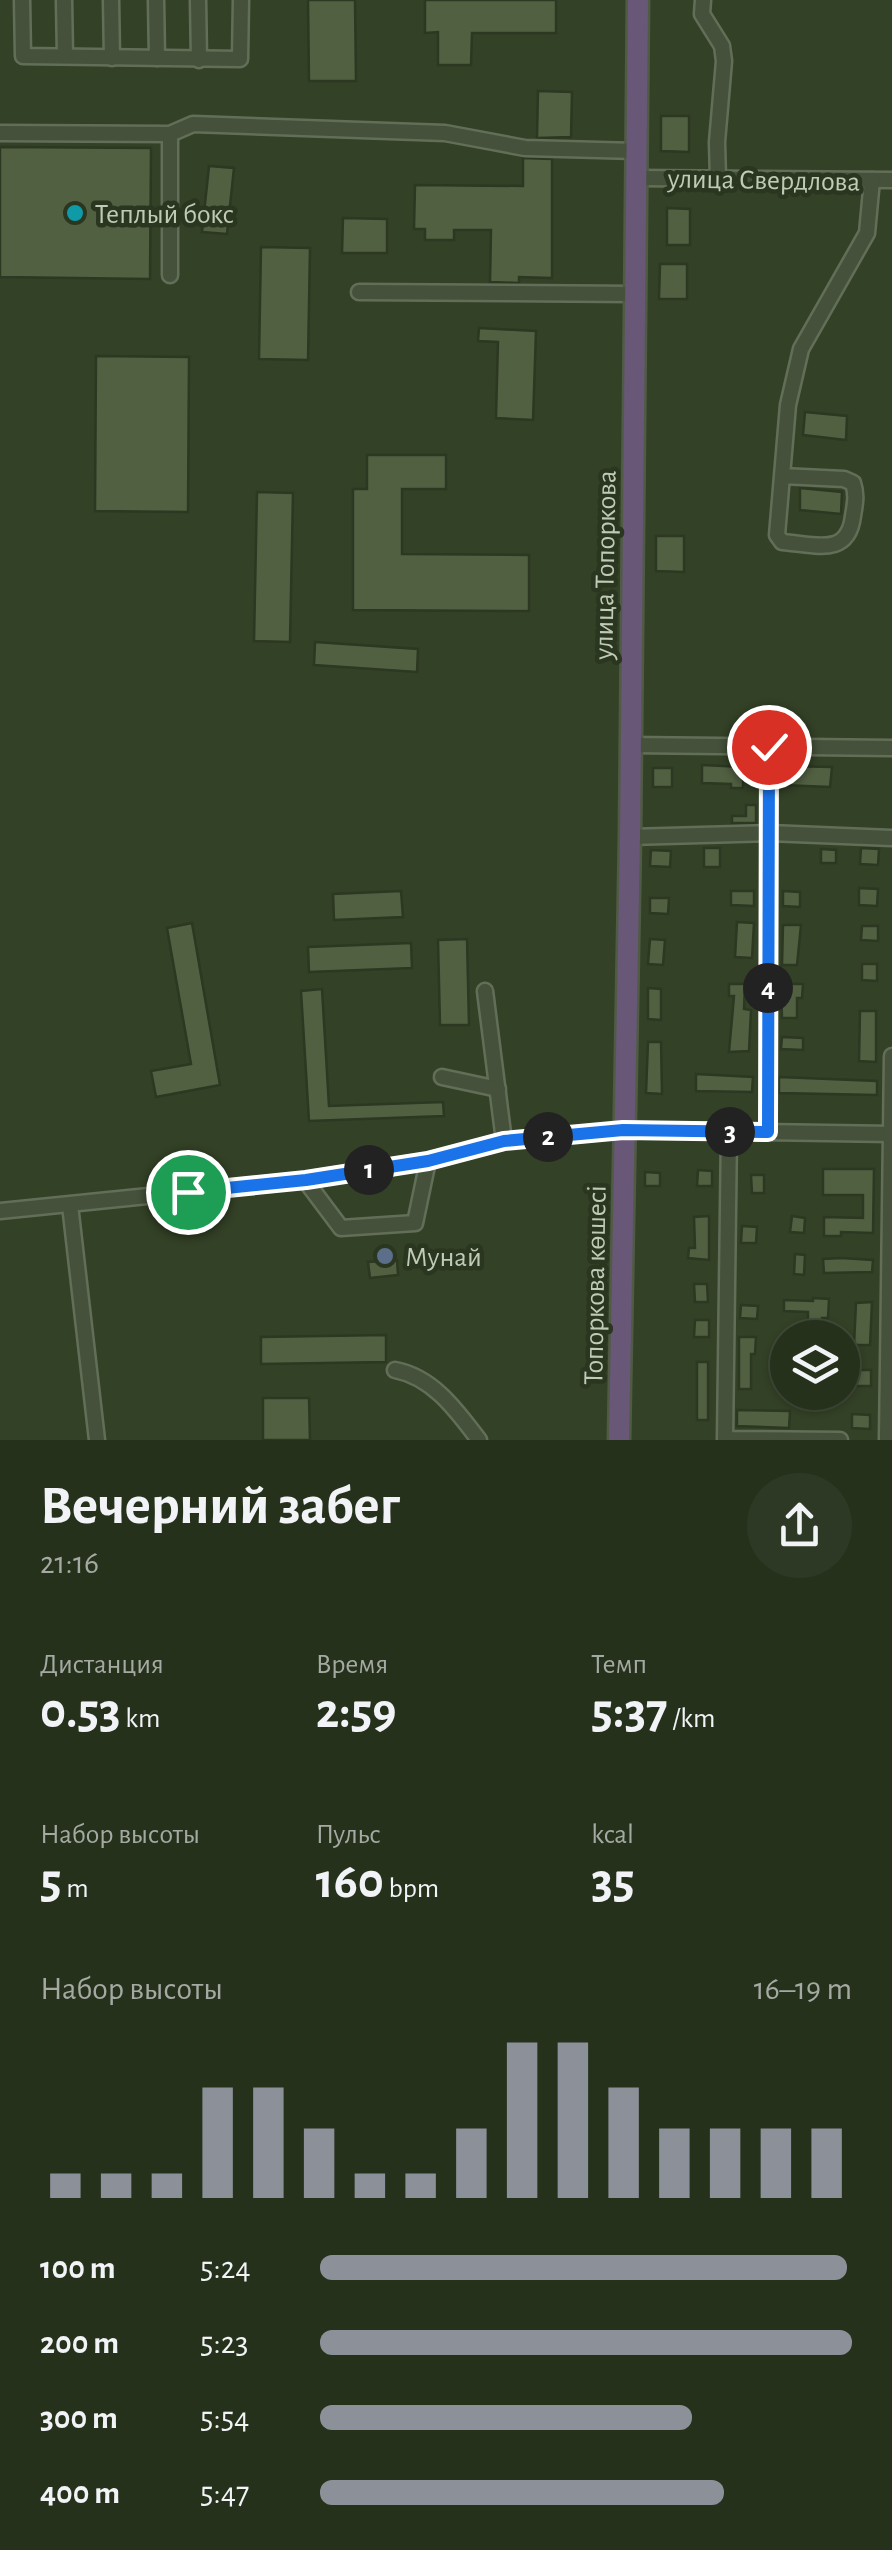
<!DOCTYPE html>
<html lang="ru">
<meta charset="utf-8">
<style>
:root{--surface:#26311c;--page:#2e3925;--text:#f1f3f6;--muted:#a4a9a3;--line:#424c3b;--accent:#8c9099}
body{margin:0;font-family:"Alegreya Sans",sans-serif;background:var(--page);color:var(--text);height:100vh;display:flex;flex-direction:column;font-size:38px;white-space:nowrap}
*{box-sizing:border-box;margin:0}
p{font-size:32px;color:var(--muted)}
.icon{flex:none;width:55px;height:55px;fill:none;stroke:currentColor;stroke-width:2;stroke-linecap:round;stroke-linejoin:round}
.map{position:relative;height:1440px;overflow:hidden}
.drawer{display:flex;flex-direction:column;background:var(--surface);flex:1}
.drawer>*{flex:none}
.fabs{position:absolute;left:770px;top:1320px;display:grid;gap:20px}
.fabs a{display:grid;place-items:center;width:90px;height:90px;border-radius:50%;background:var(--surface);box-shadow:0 2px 8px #0004,0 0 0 2px var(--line);font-size:50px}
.pin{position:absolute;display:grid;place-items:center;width:85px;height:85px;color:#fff;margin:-42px;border:5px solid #fff;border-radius:50%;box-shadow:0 2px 10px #0007}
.km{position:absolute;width:50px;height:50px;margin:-25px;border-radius:50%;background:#222;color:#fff;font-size:28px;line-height:50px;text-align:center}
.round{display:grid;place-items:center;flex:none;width:105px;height:105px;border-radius:52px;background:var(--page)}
.head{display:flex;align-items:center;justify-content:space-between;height:170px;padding:0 40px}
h1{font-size:55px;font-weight:600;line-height:75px}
.figures{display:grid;grid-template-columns:repeat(3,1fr);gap:15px;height:170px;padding:10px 40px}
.figures div{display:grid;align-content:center}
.figures b{font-size:50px;font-weight:600}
.figures small{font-size:28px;font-weight:400}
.figures p{font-size:28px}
.chart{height:280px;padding:20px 40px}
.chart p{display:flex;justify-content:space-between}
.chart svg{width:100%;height:180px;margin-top:10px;stroke:var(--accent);stroke-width:6}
ul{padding:0 40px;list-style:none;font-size:32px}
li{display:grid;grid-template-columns:160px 120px 1fr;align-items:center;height:75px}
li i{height:25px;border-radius:12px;background:var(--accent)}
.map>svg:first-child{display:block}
.building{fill:#526042;stroke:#2c3821;stroke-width:2.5}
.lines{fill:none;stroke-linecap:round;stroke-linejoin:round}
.minor-casing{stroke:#636e58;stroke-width:19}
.highway-casing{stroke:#505b45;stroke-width:25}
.minor{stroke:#45513a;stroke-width:14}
.highway{stroke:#685777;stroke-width:20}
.route-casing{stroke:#fff;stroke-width:20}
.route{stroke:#1a73e8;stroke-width:12}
.culture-dot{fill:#0f9aa8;stroke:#2a361f;stroke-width:4}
.service-dot{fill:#5c6f8a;stroke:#2a361f;stroke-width:4}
.labels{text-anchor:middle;stroke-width:9;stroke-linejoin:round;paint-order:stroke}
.street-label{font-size:28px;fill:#c0cbb7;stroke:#2a361f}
.poi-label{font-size:28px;fill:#c0cbb7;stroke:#2a361f;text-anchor:start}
</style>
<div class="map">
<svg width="892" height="1440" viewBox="0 0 892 1440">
<rect width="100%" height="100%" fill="#334126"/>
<!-- building -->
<g class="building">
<path d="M 308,0 L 355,0 L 356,81 L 309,81 Z"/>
<path d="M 425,0 L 556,0 L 556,33 L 472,33 L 471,65 L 438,65 L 438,32 L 425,33 Z"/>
<path d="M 538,91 L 572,92 L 571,137 L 537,138 Z"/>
<path d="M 661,116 L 689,116 L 689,152 L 661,151 Z"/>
<path d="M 0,147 L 151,148 L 150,279 L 0,277 Z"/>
<path d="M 523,158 L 552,159 L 552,278 L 519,277 L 519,283 L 490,282 L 491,230 L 454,230 L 454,240 L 425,240 L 425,229 L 414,229 L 415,185 L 523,186 Z"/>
<path d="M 209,166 L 234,168 L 227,234 L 202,232 Z"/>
<path d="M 667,208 L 690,209 L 690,245 L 667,245 Z"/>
<path d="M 343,218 L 387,219 L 387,253 L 342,253 Z"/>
<path d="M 261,247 L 310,248 L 308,360 L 259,359 Z"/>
<path d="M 660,264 L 687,264 L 687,299 L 659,299 Z"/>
<path d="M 479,328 L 536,331 L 533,420 L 496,418 L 498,342 L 478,341 Z"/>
<path d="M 96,356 L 189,357 L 188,512 L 95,511 Z"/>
<path d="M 805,412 L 847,416 L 846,440 L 803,435 Z"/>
<path d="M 367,455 L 446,455 L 446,489 L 402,489 L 402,554 L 529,555 L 529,611 L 353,610 L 353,489 L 367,489 Z"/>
<path d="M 800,488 L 842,492 L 841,514 L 800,510 Z"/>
<path d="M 257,492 L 293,493 L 290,642 L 254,641 Z"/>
<path d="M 656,536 L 684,536 L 684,572 L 656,571 Z"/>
<path d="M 315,642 L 418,649 L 417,672 L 314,665 Z"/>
<path d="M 702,765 L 743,767 L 743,788 L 731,788 L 731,784 L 702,783 Z"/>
<path d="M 783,766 L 832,767 L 830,787 L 782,785 Z"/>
<rect x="653" y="768" width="19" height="19"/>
<path d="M 746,805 L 756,805 L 756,823 L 732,823 L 732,816 L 746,816 Z"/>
<rect x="704" y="848" width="16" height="19"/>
<path d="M 861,848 L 879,849 L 878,865 L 860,864 Z"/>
<path d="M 821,849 L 836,850 L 836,863 L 821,863 Z"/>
<path d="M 651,850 L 671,851 L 670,867 L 650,866 Z"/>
<path d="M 859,888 L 878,889 L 877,906 L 859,905 Z"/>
<path d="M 401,891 L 403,917 L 334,920 L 333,894 Z"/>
<path d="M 731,891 L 754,891 L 754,906 L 731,905 Z"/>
<path d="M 783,891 L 800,892 L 800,907 L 783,906 Z"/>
<path d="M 650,898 L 669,898 L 668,914 L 650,913 Z"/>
<path d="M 737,922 L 754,923 L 752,958 L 735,957 Z"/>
<path d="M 192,923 L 220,1085 L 156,1097 L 151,1071 L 191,1064 L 167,928 Z"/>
<path d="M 783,925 L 801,925 L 797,965 L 782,965 Z"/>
<path d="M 862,926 L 878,926 L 878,941 L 861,940 Z"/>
<path d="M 467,939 L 469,1025 L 440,1025 L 438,940 Z"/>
<path d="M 650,939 L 665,940 L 663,965 L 648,964 Z"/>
<path d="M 411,943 L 412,968 L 309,972 L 308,947 Z"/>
<path d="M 862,964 L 877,964 L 877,981 L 862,980 Z"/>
<path d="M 729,984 L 745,984 L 744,1009 L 751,1010 L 749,1051 L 729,1052 L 734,996 L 729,996 Z"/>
<path d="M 781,984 L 803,984 L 802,998 L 797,998 L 797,1018 L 782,1018 Z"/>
<path d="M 648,988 L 661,989 L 661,1020 L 648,1019 Z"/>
<path d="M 322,989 L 329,1106 L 443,1102 L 444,1116 L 309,1121 L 301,991 Z"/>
<path d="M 860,1011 L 876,1011 L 876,1062 L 859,1061 Z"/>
<path d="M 782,1037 L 803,1038 L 803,1050 L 781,1049 Z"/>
<path d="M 648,1042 L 661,1042 L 662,1094 L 646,1093 Z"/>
<path d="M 696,1074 L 753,1077 L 752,1092 L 696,1091 Z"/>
<path d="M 779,1077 L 877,1081 L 877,1095 L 779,1093 Z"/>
<path d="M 823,1169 L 874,1169 L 873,1233 L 841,1232 L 841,1236 L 824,1236 L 824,1217 L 863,1218 L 863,1195 L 823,1195 Z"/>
<path d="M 698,1170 L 712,1171 L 712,1186 L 697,1186 Z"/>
<path d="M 645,1172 L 660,1173 L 660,1186 L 645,1186 Z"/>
<path d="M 751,1175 L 764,1175 L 764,1193 L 752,1193 Z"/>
<path d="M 709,1216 L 709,1260 L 688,1258 L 689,1248 L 695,1248 L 694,1217 Z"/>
<path d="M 792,1216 L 805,1218 L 804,1233 L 790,1232 Z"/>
<path d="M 742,1226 L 757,1227 L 756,1243 L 741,1243 Z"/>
<path d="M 795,1254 L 805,1255 L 804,1275 L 794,1274 Z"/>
<path d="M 841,1258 L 873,1260 L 872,1272 L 824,1273 L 823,1259 Z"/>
<path d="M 397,1260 L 398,1275 L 370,1278 L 368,1262 Z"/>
<path d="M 694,1284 L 707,1284 L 708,1302 L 695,1302 Z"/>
<path d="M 813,1298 L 829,1299 L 828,1318 L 822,1318 L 822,1323 L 808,1322 L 808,1312 L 784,1311 L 784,1300 L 813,1301 Z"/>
<path d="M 872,1302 L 870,1345 L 854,1345 L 856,1303 Z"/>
<path d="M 741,1305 L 758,1306 L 757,1319 L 740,1318 Z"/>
<path d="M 695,1320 L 709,1320 L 709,1337 L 694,1337 Z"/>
<path d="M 386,1335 L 386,1362 L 261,1364 L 261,1337 Z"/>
<path d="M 739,1337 L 756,1337 L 755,1354 L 751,1354 L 751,1389 L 739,1389 Z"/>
<rect x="697" y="1362" width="11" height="58"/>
<rect x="853" y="1370" width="18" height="16"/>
<path d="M 263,1398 L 309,1398 L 310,1440 L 263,1440 Z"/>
<path d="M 737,1410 L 790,1411 L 789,1428 L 737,1426 Z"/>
<path d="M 852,1414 L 870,1415 L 870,1429 L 852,1428 Z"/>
</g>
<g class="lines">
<!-- minor casing -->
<g class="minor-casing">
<g id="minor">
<path d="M 22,0 L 23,56 L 240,59 L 241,0"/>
<path d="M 64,0 L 65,56"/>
<path d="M 111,0 L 112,58"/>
<path d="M 156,0 L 157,58"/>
<path d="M 198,0 L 199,60"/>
<path d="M 703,0 L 702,14 L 722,46 L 724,61 L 717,142 L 718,179"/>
<path d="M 0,133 L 170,134 L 193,124 L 445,133 L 525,148 L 636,151"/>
<path d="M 170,134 L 170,275"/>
<path d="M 636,178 L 892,180"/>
<path d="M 359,292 L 634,294"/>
<path d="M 782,476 L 844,479 L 853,483 C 857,495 855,504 853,516 C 848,558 814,544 782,542 L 777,535 L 788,405 L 801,349 L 867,233 L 872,180"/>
<path d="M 630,745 L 892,748"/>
<path d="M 630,837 L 769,833 L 892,838"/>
<path d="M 485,991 L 504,1141"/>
<path d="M 442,1077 L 498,1089"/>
<path d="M 729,1132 L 725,1439 L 840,1440"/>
<path d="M 768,1132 L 769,747"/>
<path d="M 305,1180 L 341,1228 L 415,1223 L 428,1161"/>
<path d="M 70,1205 L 97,1440"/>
<path d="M 0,1211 L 305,1180 L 428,1161 L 504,1141 L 623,1130 L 892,1134"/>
<path d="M 395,1370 C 433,1377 457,1411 479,1440"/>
<path d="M 887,1440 L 892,1056"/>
</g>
</g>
<!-- highway casing -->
<g class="highway-casing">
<path id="highway" d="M 619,1440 L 630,837 L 638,0"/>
</g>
<!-- minor -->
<use href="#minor" class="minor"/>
<!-- highway -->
<use href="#highway" class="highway"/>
</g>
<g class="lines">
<!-- route casing -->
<g class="route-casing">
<path id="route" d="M 188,1192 L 306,1180 L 428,1161 L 504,1141 L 623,1130 L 768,1132 L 769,747"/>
</g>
<!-- route -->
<use href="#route" class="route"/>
</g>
<!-- markers -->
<circle class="culture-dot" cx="75" cy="213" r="10"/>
<circle class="service-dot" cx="385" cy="1256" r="10"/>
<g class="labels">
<!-- street labels -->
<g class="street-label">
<text transform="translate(764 179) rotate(1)" y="10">улица Свердлова</text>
<text transform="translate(604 565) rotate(-89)" y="10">улица Топоркова</text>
<text transform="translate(594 1285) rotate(-89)" y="10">Топоркова көшесі</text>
</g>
<!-- poi labels -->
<g class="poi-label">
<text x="95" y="223">Теплый бокс</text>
<text x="405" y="1266">Мунай</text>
</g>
</g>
</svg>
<div class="fabs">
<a><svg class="icon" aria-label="layers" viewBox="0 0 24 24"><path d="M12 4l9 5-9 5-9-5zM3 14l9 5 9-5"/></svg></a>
</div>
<div class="pin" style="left:188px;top:1192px;background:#1e9e55"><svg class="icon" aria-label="arrive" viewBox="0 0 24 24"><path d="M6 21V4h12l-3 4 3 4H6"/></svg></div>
<div class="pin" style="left:769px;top:747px;background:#d93025"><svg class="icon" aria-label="check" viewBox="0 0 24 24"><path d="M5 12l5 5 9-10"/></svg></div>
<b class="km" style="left:369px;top:1170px">1</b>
<b class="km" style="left:548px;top:1137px">2</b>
<b class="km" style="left:730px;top:1132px">3</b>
<b class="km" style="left:768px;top:988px">4</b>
</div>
<section class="drawer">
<div class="head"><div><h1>Вечерний забег</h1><p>21:16</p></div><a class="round"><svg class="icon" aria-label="share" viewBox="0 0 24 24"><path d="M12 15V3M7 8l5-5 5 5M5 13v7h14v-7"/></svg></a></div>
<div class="figures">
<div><p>Дистанция</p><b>0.53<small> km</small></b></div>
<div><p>Время</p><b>2:59</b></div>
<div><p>Темп</p><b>5:37<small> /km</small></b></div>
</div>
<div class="figures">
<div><p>Набор высоты</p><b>5<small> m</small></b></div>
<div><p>Пульс</p><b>160<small> bpm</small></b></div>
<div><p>kcal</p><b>35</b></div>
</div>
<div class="chart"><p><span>Набор высоты</span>16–19 m</p>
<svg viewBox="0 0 160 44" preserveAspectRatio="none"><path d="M5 44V38M15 44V38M25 44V38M35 44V17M45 44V17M55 44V27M65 44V38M75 44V38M85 44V27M95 44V6M105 44V6M115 44V17M125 44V27M135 44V27M145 44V27M155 44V27"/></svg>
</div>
<ul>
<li><b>100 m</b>5:24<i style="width:99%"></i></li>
<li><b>200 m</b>5:23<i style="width:100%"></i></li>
<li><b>300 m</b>5:54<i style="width:70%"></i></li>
<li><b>400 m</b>5:47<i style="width:76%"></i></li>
</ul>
</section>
